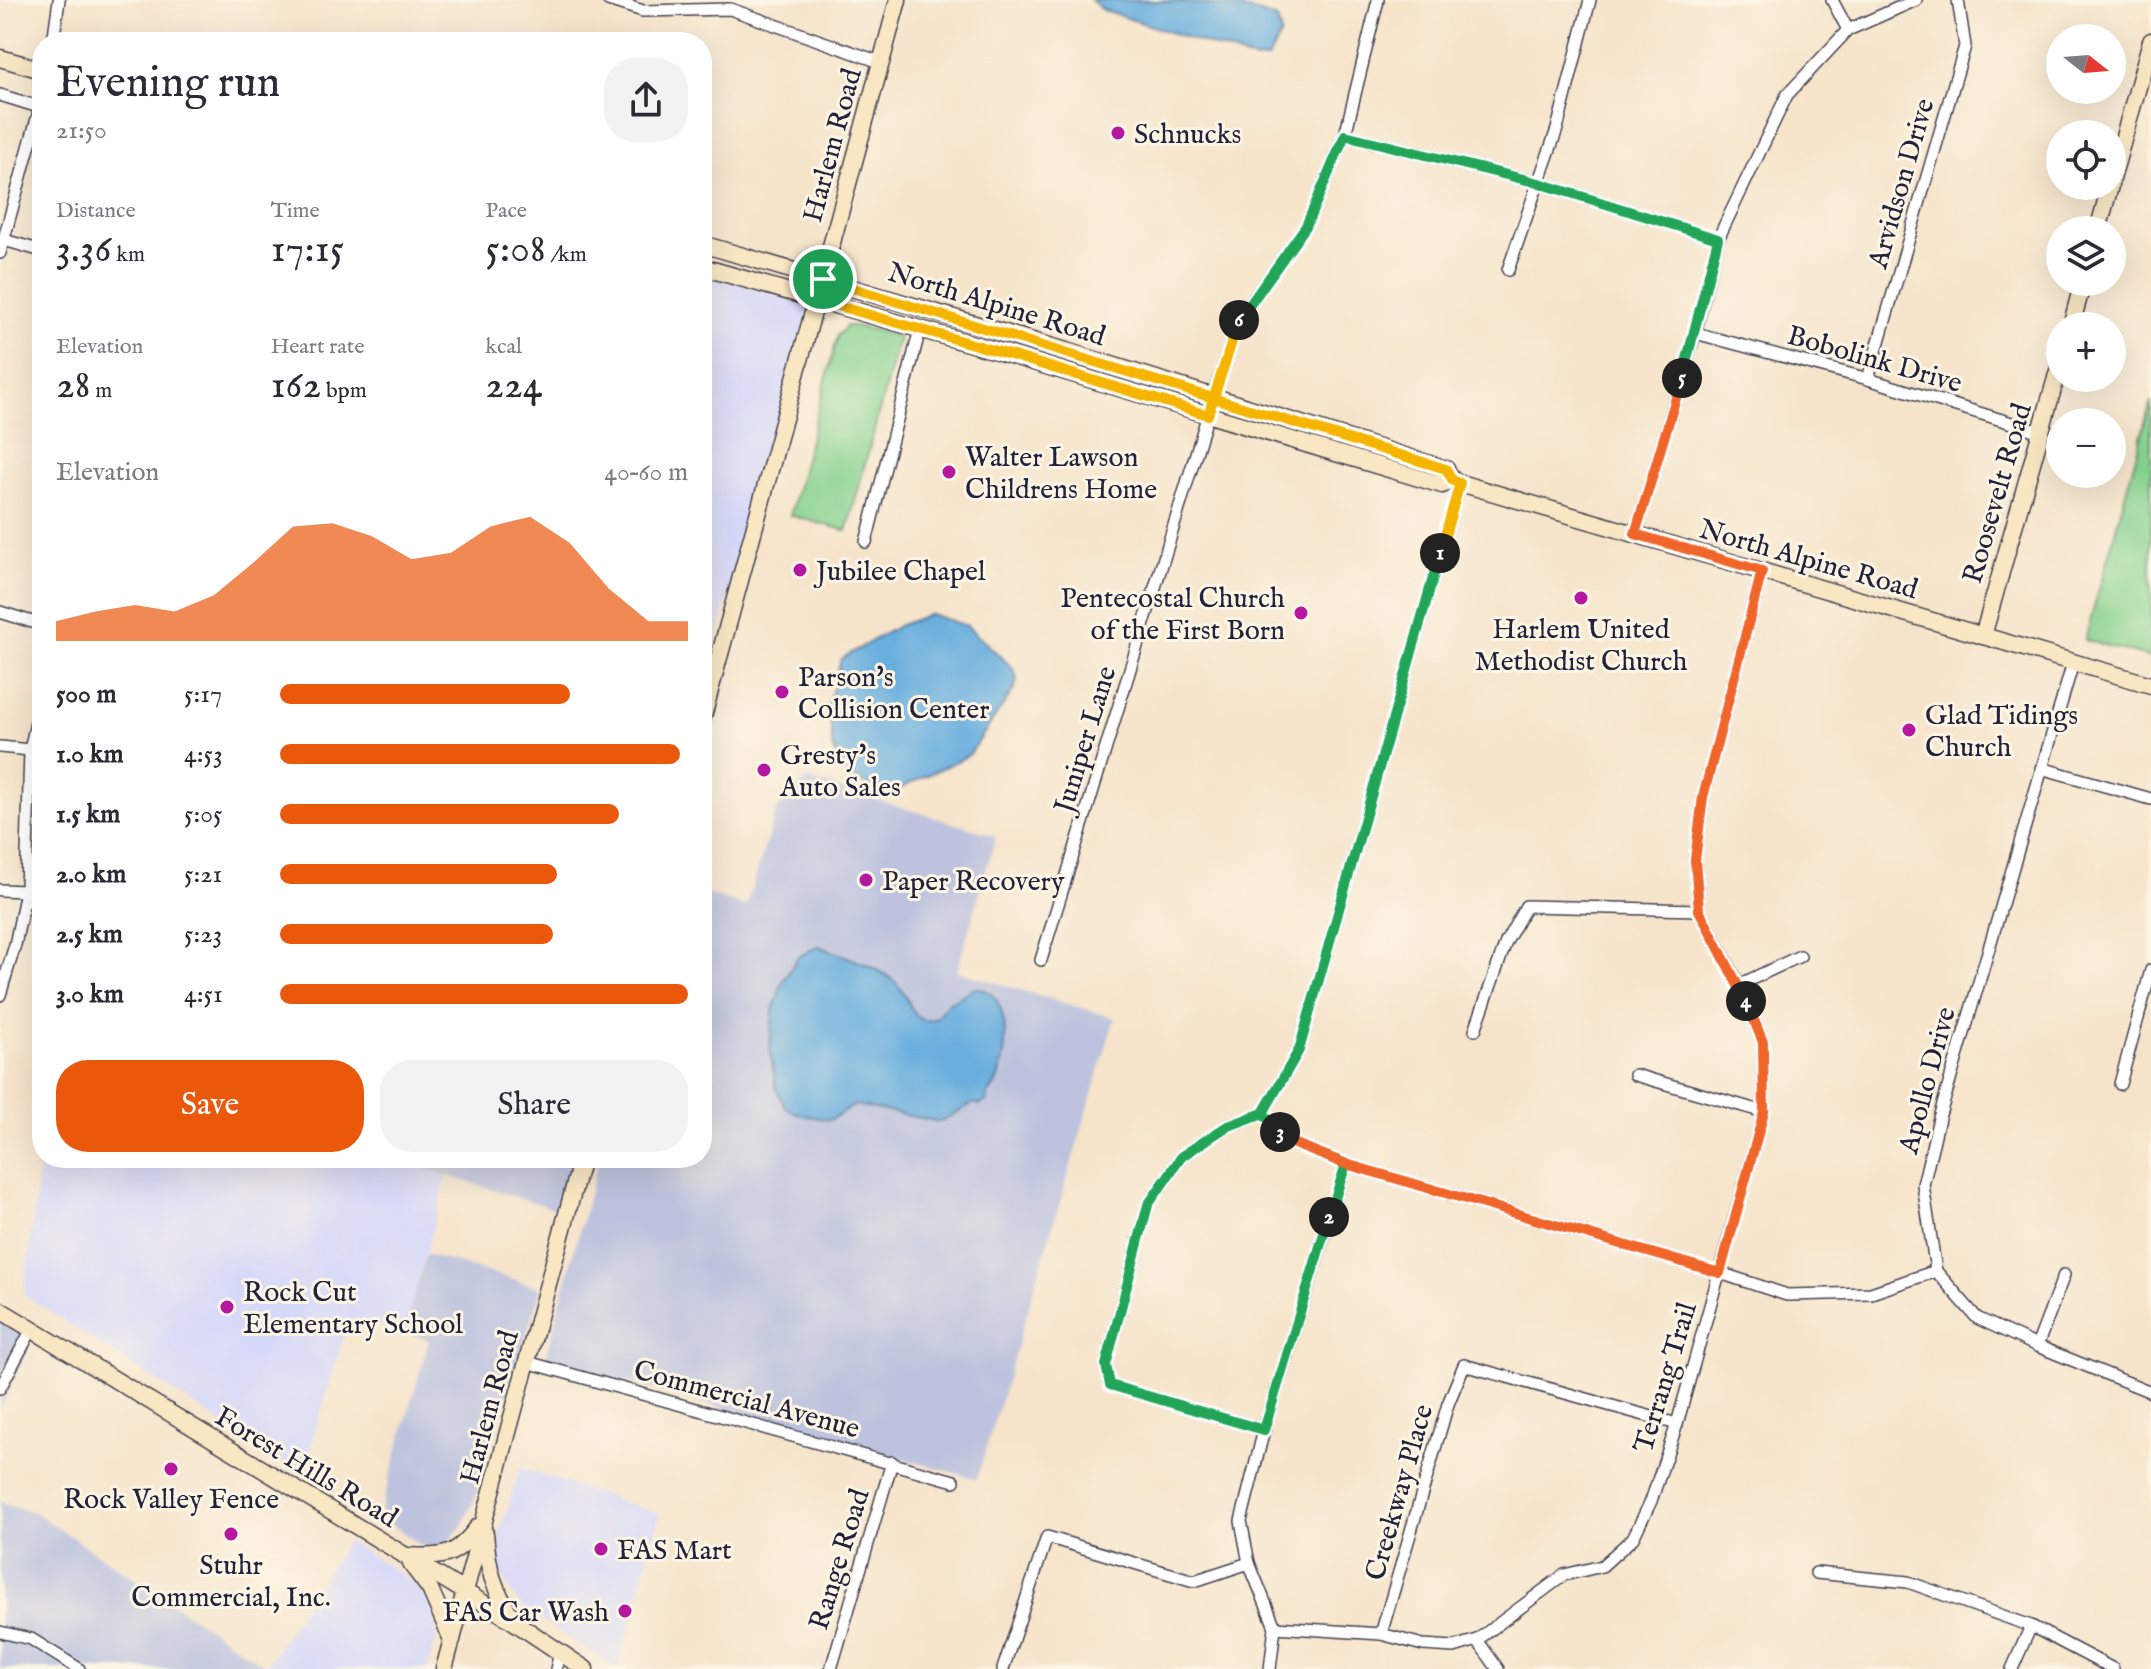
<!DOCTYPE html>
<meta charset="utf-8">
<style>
:root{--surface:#fff;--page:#f2f2f3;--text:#2b2b33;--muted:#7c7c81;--accent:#ea580c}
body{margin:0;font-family:"IM FELL English",serif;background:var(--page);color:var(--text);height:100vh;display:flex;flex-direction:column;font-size:30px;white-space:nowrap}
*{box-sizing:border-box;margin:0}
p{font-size:26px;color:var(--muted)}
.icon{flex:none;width:44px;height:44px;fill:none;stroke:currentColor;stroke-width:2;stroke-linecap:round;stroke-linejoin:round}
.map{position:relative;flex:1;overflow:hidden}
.drawer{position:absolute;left:32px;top:32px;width:680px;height:1136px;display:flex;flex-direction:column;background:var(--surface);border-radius:32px;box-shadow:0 8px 32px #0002}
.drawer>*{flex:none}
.needle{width:52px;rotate:107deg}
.tools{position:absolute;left:2046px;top:24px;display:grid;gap:16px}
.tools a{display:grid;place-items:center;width:80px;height:80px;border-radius:50%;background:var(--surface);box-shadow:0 8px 32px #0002;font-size:40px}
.pin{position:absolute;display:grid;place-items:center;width:68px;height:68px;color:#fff;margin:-34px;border:4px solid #fff;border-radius:50%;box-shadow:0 2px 8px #0007}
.km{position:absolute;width:40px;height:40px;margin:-20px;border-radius:50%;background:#222;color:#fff;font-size:22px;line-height:40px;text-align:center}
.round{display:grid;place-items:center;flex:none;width:84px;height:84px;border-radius:32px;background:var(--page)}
.headline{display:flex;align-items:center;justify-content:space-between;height:136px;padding:0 24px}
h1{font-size:44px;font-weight:600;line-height:60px}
.stats{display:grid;grid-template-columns:repeat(3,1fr);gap:12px;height:136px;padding:8px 24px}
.stats div{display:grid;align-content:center}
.stats b{font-size:40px;font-weight:600}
.stats small{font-size:22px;font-weight:400}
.stats p{font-size:22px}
.chart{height:224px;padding:16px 24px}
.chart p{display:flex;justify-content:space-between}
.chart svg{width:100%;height:144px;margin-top:8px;fill:var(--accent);opacity:.7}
.primary-button{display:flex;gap:16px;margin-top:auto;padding:16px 24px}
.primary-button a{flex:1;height:92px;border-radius:32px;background:var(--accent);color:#fff;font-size:32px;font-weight:600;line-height:92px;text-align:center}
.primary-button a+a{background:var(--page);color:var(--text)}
ul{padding:0 24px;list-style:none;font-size:26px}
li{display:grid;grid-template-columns:128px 96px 1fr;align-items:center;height:60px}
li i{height:20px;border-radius:10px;background:var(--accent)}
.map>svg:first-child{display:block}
.built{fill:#d5d8f9}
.industrial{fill:#bdc3de}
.green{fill:#86d28f;stroke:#547a65;stroke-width:2}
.water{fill:#68aede;stroke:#45688c;stroke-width:2}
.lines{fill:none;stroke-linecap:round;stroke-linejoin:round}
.street-casing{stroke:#423f50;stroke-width:14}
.secondary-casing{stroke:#423f50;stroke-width:19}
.street{stroke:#fff;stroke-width:11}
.secondary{stroke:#f9e7c3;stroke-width:16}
.split-1-casing{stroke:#fff;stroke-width:16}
.split-2-casing{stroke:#fff;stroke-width:16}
.split-3-casing{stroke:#fff;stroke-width:16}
.split-4-casing{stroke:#fff;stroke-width:16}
.split-5-casing{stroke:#fff;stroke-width:16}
.split-6-casing{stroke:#fff;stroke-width:16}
.split-7-casing{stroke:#fff;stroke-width:16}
.split-1{stroke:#f5b400;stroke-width:10}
.split-2{stroke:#22a559;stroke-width:10}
.split-3{stroke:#22a559;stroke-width:10}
.split-4{stroke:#f0652b;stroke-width:10}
.split-5{stroke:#f0652b;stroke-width:10}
.split-6{stroke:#22a559;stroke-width:10}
.split-7{stroke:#f5b400;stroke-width:10}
.poi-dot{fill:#b5179e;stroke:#fcf5e5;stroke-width:3}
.labels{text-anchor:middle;stroke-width:6;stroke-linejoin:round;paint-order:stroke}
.poi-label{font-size:28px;fill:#22223b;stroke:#fcf5e5;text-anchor:start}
.street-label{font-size:28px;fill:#22223b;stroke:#fcf5e5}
</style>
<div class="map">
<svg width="2151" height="1669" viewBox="0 0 2151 1669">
<rect width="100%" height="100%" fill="#fcf5e5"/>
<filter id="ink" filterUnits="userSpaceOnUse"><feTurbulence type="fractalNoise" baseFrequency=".0125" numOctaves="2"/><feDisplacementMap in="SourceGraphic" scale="16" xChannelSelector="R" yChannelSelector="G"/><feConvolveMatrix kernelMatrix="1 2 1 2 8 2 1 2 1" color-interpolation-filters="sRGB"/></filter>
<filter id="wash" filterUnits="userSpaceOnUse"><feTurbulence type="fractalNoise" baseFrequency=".006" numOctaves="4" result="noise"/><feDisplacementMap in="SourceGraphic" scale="32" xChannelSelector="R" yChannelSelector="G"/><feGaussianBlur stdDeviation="1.8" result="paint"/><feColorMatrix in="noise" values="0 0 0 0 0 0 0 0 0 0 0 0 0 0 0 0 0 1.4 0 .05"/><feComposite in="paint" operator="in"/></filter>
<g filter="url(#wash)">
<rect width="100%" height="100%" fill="#f6e4ca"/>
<!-- built -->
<g class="built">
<path d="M 702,272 L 810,306 L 702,689 Z"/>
<path d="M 42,1141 L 42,1158 L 391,1158 L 447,1176 L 404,1332 L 349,1319 L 302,1475 L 24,1295 Z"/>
<path d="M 521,1468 L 660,1514 L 618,1669 L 523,1609 L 498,1573 L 495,1545 Z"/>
<path d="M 347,1541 L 408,1578 L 422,1592 L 436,1615 L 437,1636 L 427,1669 L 270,1669 L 266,1666 Z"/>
</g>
<!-- industrial -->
<g class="industrial">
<path d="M 808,779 L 996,836 L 957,971 L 1115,1018 L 977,1479 L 545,1359 L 599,1158 L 702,1158 L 702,893 L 746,906 L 776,811 Z"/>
<path d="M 391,1158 L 574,1158 L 559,1210 Z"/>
<path d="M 426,1254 L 541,1288 L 474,1501 L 462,1525 L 448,1542 L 438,1549 L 425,1548 L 379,1516 L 429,1340 L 404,1332 Z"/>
<path d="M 0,1321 L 31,1341 L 0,1409 Z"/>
<path d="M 0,1502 L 34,1512 L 270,1669 L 0,1669 Z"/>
</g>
<!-- green -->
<g class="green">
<path d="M 847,326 L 857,326 L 899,337 L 847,531 L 790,515 L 838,335 Z"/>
<path d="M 2151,401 L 2151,658 L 2085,640 Z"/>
</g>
<!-- water -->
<g class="water">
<path d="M 1091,0 C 1139,0 1239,0 1277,19 L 1281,34 L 1268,59 L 1255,60 L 1103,10 Z"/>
<path d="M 930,614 L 967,626 L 1013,668 L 1017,678 L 1015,688 L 969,755 L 891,793 L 861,782 L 851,775 L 841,765 L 832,745 L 831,726 L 826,713 L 841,659 L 898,626 Z"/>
<path d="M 818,946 C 843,956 872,964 894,981 C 910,993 911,1031 936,1018 L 948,1003 L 975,988 C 1016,987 1010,1076 987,1095 L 988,1100 L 980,1105 L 974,1103 L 940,1122 L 855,1105 L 830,1120 L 802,1115 L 786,1108 L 776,1088 L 770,1049 L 773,1011 L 782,983 L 798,957 Z"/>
</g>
</g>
<g filter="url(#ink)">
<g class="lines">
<!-- street casing -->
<g class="street-casing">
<g id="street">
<path d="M 608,0 L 643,11 L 730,9 L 880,62"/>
<path d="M 1832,0 L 1848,30"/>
<path d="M 53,42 L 59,0"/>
<path d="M 0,95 L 42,108"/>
<path d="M 1345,135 L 1539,183 L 1718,239"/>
<path d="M 4,240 L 42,251"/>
<path d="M 0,253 L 42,100"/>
<path d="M 1508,270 L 1557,129 L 1590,0"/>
<path d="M 1695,333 L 1868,379 L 2041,432"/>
<path d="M 1868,379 L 1965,46 L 1958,0"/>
<path d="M 1635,534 L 1695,333 L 1718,239 L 1787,95 L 1848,30 L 1916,0"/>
<path d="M 866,542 L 920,329"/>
<path d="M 0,612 L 42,625"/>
<path d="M 2073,663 L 1939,1118 L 1923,1185 L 1936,1271 L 1977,1318 L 2037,1346 L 2151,1392"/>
<path d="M 0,747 L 30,750"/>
<path d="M 2041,768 L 2151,799"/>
<path d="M 0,890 L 26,891"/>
<path d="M 1041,960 L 1216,388 L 1241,316 L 1306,226 L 1345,135 L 1378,0"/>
<path d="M 1739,985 L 1800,956"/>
<path d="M 0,995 L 15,945 L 26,891 L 30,750 L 42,695"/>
<path d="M 1475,1030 L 1506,942 L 1526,906 L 1699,910"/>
<path d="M 1635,1075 L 1764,1112"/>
<path d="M 2120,1084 L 2151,970"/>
<path d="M 1263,1113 L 1290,1142 L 1346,1164 L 1720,1273 L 1787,1295 L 1871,1293 L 1936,1271"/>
<path d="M 2037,1346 L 2064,1275"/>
<path d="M 527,1362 L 954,1481"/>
<path d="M 0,1388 L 32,1329"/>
<path d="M 1264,1430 L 1110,1385 L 1106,1365 L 1148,1205 L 1182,1156 L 1226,1127 L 1263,1113 L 1299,1050 L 1460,483"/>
<path d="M 1816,1573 L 1908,1582 L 2031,1626 L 2113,1669"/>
<path d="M 1275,1627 L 1381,1634 L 1423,1645 L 1454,1647 L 1477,1640 L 1564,1575 L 1602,1566 L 1633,1538 L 1651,1501 L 1677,1424 L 1764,1112 L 1763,1042 L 1739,985 L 1699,910 L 1695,860 L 1703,797 L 1762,571"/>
<path d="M 0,1632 L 31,1639 L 79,1669"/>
<path d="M 1381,1634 L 1448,1404 L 1464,1365 L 1677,1424"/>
<path d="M 1477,1640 L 1498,1669"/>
<path d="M 556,1669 L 560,1654"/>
<path d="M 831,1669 L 892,1462"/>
<path d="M 1003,1669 L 1047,1537 L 1194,1581 L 1249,1563"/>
<path d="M 1270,1669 L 1275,1627 L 1249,1563 L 1241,1521 L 1264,1430 L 1346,1164"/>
<path d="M 2012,1669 L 2031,1626"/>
</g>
</g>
<!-- secondary casing -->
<g class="secondary-casing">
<g id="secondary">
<path d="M 0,58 L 42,70"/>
<path d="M 2112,179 L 2151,41"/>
<path d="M 2098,230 L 2110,186"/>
<path d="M 702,244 L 1070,352 L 1446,469 L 1453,481"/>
<path d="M 702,267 L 997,351 L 1442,485 L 1453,481 L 2151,685"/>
<path d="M 2071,326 L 2083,282"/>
<path d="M 1983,636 L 2060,364"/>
<path d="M 702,720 L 898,0"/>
<path d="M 0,1310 L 513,1621 L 585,1669"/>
<path d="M 485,1533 C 488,1572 493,1586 513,1620"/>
<path d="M 405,1556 C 443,1557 454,1559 478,1527"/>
<path d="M 411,1564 L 430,1589 L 452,1640"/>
<path d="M 444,1669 L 582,1158"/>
</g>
</g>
<!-- street -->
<use href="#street" class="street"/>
<!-- secondary -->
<use href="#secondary" class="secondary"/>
</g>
</g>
<g class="lines" filter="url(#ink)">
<!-- split-1 casing -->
<g class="split-1-casing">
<path id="split-1" d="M 823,279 L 1446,469 L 1453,481 L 1460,483 L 1440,553"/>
</g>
<!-- split-2 casing -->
<g class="split-2-casing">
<path id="split-2" d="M 1329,1217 L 1346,1164 L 1290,1142 L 1263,1113 L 1299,1050 L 1440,553"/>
</g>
<!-- split-3 casing -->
<g class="split-3-casing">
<path id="split-3" d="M 1280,1132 L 1263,1113 L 1226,1127 L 1182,1156 L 1148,1205 L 1106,1365 L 1110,1385 L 1264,1430 L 1329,1217"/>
</g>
<!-- split-4 casing -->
<g class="split-4-casing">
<path id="split-4" d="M 1280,1132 L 1290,1142 L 1346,1164 L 1720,1273 L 1764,1112 L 1763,1042 L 1746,1001"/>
</g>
<!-- split-5 casing -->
<g class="split-5-casing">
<path id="split-5" d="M 1682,378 L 1635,534 L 1762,571 L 1703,797 L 1695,860 L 1699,910 L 1746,1001"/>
</g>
<!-- split-6 casing -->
<g class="split-6-casing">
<path id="split-6" d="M 1239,320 L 1306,226 L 1345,135 L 1539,183 L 1718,239 L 1682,378"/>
</g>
<!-- split-7 casing -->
<g class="split-7-casing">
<path id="split-7" d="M 823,279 L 817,300 L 997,351 L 1208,415 L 1239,320"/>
</g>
<!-- split-1 -->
<use href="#split-1" class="split-1"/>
<!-- split-2 -->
<use href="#split-2" class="split-2"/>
<!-- split-3 -->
<use href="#split-3" class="split-3"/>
<!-- split-4 -->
<use href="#split-4" class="split-4"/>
<!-- split-5 -->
<use href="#split-5" class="split-5"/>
<!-- split-6 -->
<use href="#split-6" class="split-6"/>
<!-- split-7 -->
<use href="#split-7" class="split-7"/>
</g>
<!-- markers -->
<g class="poi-dot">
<circle cx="1118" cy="133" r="8"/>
<circle cx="949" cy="472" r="8"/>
<circle cx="800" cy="570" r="8"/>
<circle cx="1581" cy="598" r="8"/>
<circle cx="1301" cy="613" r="8"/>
<circle cx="782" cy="692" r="8"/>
<circle cx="1909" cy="730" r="8"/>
<circle cx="764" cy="770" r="8"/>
<circle cx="866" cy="880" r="8"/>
<circle cx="227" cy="1307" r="8"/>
<circle cx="171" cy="1469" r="8"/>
<circle cx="231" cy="1534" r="8"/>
<circle cx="601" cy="1549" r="8"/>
<circle cx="625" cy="1611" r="8"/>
</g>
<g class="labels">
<!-- poi labels -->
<g class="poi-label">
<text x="1134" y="143">Schnucks</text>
<text x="965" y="466">Walter Lawson<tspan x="965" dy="32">Childrens Home</tspan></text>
<text x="816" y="580">Jubilee Chapel</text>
<text x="1285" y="607" text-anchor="end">Pentecostal Church<tspan x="1285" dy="32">of the First Born</tspan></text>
<text x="1581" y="638" text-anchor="middle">Harlem United<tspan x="1581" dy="32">Methodist Church</tspan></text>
<text x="798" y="686">Parson's<tspan x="798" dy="32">Collision Center</tspan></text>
<text x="1925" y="724">Glad Tidings<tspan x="1925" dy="32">Church</tspan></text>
<text x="780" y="764">Gresty's<tspan x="780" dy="32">Auto Sales</tspan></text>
<text x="882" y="890">Paper Recovery</text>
<text x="243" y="1301">Rock Cut<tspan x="243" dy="32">Elementary School</tspan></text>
<text x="171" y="1508" text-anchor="middle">Rock Valley Fence</text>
<text x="617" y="1559">FAS Mart</text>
<text x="231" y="1574" text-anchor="middle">Stuhr<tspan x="231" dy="32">Commercial, Inc.</tspan></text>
<text x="609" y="1621" text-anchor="end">FAS Car Wash</text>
</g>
<!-- street labels -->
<g class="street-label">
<text transform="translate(831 145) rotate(-75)" y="10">Harlem Road</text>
<text transform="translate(1900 183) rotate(-74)" y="10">Arvidson Drive</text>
<text transform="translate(997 303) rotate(17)" y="10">North Alpine Road</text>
<text transform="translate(1875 358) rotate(16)" y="10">Bobolink Drive</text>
<text transform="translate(1996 493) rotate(-74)" y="10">Roosevelt Road</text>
<text transform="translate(1809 558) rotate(16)" y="10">North Alpine Road</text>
<text transform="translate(1084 739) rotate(-73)" y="10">Juniper Lane</text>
<text transform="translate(1926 1080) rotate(-75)" y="10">Apollo Drive</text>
<text transform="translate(1664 1377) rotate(-73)" y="10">Terrang Trail</text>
<text transform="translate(747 1398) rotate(15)" y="10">Commercial Avenue</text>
<text transform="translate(488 1407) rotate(-75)" y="10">Harlem Road</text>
<text transform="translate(307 1466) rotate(31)" y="10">Forest Hills Road</text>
<text transform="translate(1398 1492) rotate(-74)" y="10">Creekway Place</text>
<text transform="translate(838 1559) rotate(-73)" y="10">Range Road</text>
</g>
</g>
</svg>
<div class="tools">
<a><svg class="needle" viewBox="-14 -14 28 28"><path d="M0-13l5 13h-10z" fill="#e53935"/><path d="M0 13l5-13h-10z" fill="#7c7c81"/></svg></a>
<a><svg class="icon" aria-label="locate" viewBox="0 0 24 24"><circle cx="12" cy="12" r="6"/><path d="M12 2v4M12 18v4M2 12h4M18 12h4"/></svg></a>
<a><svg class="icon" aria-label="layers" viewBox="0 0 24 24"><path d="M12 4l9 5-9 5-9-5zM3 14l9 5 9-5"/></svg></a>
<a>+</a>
<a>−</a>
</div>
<div class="pin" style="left:823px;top:279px;background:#1e9e55"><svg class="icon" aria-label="arrive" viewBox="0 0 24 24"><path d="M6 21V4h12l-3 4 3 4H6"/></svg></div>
<b class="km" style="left:1440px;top:553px">1</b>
<b class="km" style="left:1329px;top:1217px">2</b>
<b class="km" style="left:1280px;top:1132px">3</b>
<b class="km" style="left:1746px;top:1001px">4</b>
<b class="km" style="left:1682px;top:378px">5</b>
<b class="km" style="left:1239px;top:320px">6</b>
<section class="drawer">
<div class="headline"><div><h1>Evening run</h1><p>21:50</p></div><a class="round"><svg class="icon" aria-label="share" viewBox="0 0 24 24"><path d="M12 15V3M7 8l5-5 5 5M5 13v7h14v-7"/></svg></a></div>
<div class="stats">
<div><p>Distance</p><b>3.36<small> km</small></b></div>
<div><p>Time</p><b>17:15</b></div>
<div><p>Pace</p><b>5:08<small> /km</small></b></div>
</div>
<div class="stats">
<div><p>Elevation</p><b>28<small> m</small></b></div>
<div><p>Heart rate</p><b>162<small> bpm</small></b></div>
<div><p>kcal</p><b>224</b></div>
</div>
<div class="chart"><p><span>Elevation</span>40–60 m</p>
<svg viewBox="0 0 160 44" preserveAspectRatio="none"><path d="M0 44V38L10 35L20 33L30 35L40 30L50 20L60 9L70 8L80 12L90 19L100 17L110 9L120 6L130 14L140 28L150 38L160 38V44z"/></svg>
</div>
<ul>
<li><b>500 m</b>5:17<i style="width:71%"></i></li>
<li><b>1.0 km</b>4:53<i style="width:98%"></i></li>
<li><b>1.5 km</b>5:05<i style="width:83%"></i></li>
<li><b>2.0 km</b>5:21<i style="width:68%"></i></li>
<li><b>2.5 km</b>5:23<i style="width:67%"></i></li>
<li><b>3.0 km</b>4:51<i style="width:100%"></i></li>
</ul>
<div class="primary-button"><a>Save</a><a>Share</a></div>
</section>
</div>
